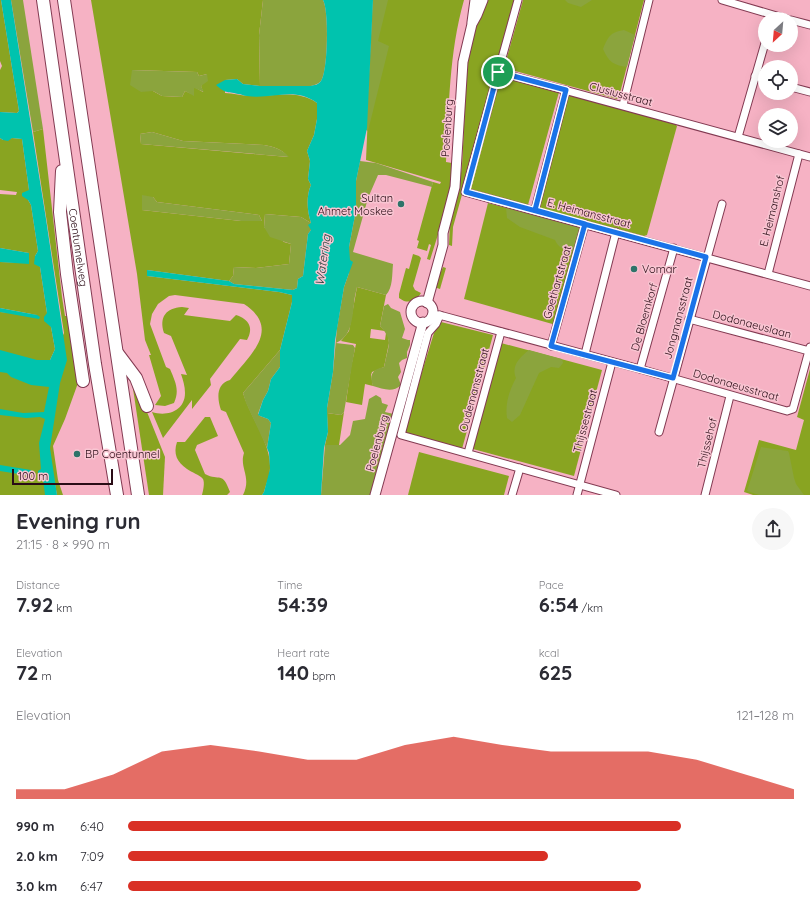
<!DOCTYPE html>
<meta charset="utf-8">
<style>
:root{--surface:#fff;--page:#f7f7f7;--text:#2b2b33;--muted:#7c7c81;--accent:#d93025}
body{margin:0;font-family:Quicksand,sans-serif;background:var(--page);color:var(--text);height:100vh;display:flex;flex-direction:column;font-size:15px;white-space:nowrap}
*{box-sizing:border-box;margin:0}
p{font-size:13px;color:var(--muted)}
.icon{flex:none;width:22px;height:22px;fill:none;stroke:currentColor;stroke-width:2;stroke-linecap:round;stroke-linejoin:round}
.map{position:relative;height:495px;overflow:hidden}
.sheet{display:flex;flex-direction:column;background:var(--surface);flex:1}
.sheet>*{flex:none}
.needle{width:26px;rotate:206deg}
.buttons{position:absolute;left:758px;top:12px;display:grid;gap:8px}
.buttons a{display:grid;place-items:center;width:40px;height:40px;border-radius:50%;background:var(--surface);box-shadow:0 4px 16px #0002;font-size:20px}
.scale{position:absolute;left:12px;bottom:10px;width:101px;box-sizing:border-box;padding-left:4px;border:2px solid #2a0c16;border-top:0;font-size:11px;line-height:14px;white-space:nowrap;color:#2a0c16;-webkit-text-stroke:3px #f9c5d2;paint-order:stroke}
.pin{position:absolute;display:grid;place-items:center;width:34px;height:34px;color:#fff;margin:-17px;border:2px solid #fff;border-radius:50%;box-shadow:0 1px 4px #0007}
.round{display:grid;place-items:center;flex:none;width:42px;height:42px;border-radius:21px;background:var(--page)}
.overview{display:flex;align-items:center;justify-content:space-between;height:68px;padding:0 16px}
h1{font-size:22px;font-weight:800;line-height:30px}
.stats{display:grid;grid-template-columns:repeat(3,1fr);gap:6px;height:68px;padding:4px 16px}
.stats div{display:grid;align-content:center}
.stats b{font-size:20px;font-weight:800}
.stats small{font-size:11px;font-weight:400}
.stats p{font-size:11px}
.chart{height:112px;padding:8px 16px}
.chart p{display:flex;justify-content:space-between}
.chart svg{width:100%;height:72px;margin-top:4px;fill:var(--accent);opacity:.7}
ul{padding:0 16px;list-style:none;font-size:13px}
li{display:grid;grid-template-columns:64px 48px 1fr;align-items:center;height:30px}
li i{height:10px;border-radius:5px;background:var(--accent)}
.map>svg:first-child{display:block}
.green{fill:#89a421;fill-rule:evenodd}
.forest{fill:#8ba43d}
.water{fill:#00c3ae}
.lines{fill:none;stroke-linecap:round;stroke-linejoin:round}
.street-casing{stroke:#833a52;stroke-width:9}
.secondary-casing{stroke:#833a52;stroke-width:11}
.highway-casing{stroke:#833a52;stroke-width:14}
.street{stroke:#fff;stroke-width:7}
.secondary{stroke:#fff;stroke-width:9}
.highway{stroke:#fff;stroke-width:12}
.route-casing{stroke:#fff;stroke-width:8}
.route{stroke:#1a73e8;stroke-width:5}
.poi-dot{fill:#2e7369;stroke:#f9c5d2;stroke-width:1.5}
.labels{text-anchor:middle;stroke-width:3;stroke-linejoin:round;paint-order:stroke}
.street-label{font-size:11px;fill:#2a0c16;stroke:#f9c5d2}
.poi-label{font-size:11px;fill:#2a0c16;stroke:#f9c5d2;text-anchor:start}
.water-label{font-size:12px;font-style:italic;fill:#1c3c36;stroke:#f9c5d2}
</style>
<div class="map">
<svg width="810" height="495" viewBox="0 0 810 495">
<rect width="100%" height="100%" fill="#f6b2c4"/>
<!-- green -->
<g class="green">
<path d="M 0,0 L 1,0 L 19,111 L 17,113 L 0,112 L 0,70 L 2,66 L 0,61 Z"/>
<path d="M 91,0 L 263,0 L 259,35 L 260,86 L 243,84 L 237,79 L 225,80 L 225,93 C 233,93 242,96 250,96 C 273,97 297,89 317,103 L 317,119 L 314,135 L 307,151 L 310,161 L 308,179 L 311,185 C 306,196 307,211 311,223 L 301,217 L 265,214 L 264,227 L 284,242 L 291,244 L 289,264 L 256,268 L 234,267 L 233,276 L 229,281 L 147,270 L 147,276 L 279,292 L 292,295 L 292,302 L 280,350 L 243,393 C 250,417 271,443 270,468 C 270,476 266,484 264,492 L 262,495 L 243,495 C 252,477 239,468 244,453 L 226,412 L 221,410 C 217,398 216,384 230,380 C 250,355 282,329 244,304 L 175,295 L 169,296 L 158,304 L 152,314 L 150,324 L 166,367 L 170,369 C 175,381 180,390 174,403 L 165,406 L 155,405 L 161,396 L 149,355 L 151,355 L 145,340 L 137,274 ZM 132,70 L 197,72 L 199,76 L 207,74 L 201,86 L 203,92 L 194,87 L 194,95 L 185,91 L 182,97 L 162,96 L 153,91 ZM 152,132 L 183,141 L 264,145 C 274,147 282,149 288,157 L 141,144 L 140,134 ZM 153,197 L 157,202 L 259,215 L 262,221 L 241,221 L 142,210 Z"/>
<path d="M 373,0 L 464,0 C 449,53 449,107 446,162 L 452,163 L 453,179 L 441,225 L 430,260 L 427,259 L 431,245 L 429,244 L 427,251 L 417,248 L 419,241 L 417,240 L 433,182 L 440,184 L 441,182 L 366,160 Z"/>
<path d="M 485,0 L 516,0 L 458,209 L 453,227 L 452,246 L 449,245 L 450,222 L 459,187 L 462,166 L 467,67 L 477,22 Z"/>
<path d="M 523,0 L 644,0 L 619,97 L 617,99 L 504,68 Z"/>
<path d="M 501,76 L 559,92 L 528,205 L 471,189 Z"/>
<path d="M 568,95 L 675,124 L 677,126 L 647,235 L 644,236 L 539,208 Z"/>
<path d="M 43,129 L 62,297 L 65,316 L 70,316 L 78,383 L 65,419 L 53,446 L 58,480 L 63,495 L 57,495 L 54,479 L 56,495 L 0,495 L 0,312 L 37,315 L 0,308 L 0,262 L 29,263 L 29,253 L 0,248 L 0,194 L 16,195 L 17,192 L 0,190 L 0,138 L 3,140 L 12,138 L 22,139 L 29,190 L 28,200 L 31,205 L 38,251 L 35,256 L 40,267 L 47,313 L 51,327 L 55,349 L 50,360 L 43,360 L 52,361 L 64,333 L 33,132 Z"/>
<path d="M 488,203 L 582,228 L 556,325 L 464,299 Z"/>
<path d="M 413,254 L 419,256 L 421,258 L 413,286 L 415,290 L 421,293 C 417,300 411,303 404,301 L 399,298 L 399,294 L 406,268 L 409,269 Z"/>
<path d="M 443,267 L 446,268 L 440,289 L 434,287 Z"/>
<path d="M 357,287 L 386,295 L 380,326 L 385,331 L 371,329 L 370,338 L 385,340 L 386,333 L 388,335 L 389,343 L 384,367 L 372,372 L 371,375 L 373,386 L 365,384 L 362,405 L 346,402 L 351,367 L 356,344 L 341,341 L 349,331 Z"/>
<path d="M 182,307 L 189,308 L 184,315 L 230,321 L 236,315 C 249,319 254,328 247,340 L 240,339 L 210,379 L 211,385 L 192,409 L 192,400 L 163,438 L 152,412 C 167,417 185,411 185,393 C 185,386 183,380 181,374 L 187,375 L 171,336 L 164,333 C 159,317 166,308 182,307 Z"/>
<path d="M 441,322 L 493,335 L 462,449 L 403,433 L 434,333 Z"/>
<path d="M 501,343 L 602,370 L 574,476 L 473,449 Z"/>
<path d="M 810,369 L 810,495 L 753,495 L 744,492 L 759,440 L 796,450 L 804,420 L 797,417 Z"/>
<path d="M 132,382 L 141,397 L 165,457 L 163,495 L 149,495 Z"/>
<path d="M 344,412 L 339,445 L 325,445 L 328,432 L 327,413 L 341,415 Z"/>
<path d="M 205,417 L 210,417 L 218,436 L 197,445 L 195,450 L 205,474 C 220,482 222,470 230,492 L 227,495 L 202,495 C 203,491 205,483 203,479 C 199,474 192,473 187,469 C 177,462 173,454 177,442 L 185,442 Z"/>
<path d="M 419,452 L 509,476 L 504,495 L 408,495 Z"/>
</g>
<!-- forest -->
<g class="forest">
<path d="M 11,0 L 23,0 L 43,129 L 33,132 Z"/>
<path d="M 263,0 L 323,0 C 329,10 328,71 321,81 C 318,84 315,85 311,86 L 260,86 L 259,35 Z"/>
<path d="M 373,0 L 388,0 L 378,41 L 389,46 L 368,131 L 366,130 Z"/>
<path d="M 565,0 L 592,0 L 581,7 L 568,3 Z"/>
<path d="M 624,30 L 635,35 L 627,67 C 613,65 609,62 603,49 C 608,37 610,32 624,30 Z"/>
<path d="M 132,70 L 197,72 L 199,76 L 207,74 L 208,81 L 201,86 L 204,92 L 194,88 L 194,96 L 185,91 L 182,97 L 162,96 L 153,91 L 141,92 L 130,85 Z"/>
<path d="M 152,132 L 183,141 L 264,145 C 274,147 282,149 289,157 L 141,144 L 140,134 Z"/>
<path d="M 360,161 L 376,163 L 433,182 L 432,187 L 386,175 L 378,175 L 368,198 L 353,252 L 393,264 C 392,274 393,288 386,295 L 357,287 C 356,293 354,298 354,304 C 352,319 352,336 336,343 L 353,345 L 355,348 L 344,412 L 341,415 L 327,413 L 327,408 L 333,372 L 337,328 L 344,287 L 349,273 L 349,247 L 356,210 L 356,181 Z"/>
<path d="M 142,195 L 153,197 L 157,202 L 259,215 L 262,221 L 241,221 L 142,210 Z"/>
<path d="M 506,208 L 582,228 L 577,246 L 572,251 C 564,251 558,247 555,240 L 520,227 L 507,218 Z"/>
<path d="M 265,214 L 301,217 L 311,223 L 311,230 L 308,234 L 303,276 L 298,279 L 297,288 L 293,290 L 234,284 L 229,281 L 233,276 L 234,267 L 256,268 L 289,264 L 291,244 L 270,237 L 264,227 Z"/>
<path d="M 388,304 L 391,308 L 400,312 L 405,329 L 402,338 L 408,340 L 410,340 L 410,345 L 407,352 L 407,358 L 402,360 L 399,363 L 401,372 L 398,377 L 401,385 C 393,393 383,389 373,386 C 369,375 372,369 384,367 C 385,364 385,361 386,358 C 390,343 391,338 380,326 L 384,306 Z"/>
<path d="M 280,350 L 280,367 L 271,379 L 268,391 L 263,400 L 258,414 L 260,416 L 268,419 L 271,423 L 267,448 L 246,403 L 243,393 Z"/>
<path d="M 529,350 L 562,359 L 563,363 L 559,368 L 551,367 L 539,373 L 520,415 L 512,422 L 507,418 C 505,404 509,391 516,378 C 511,366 519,358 529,350 Z"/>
<path d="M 376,395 L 381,398 L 382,403 L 388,405 L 385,412 L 398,415 L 378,479 L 370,495 L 321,495 L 325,445 L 340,445 L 350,435 L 353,421 L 365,419 L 369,399 Z"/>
<path d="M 761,447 L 788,451 L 789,453 L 794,478 L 796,484 L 804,495 L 759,495 L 747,491 Z"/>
</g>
<!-- water -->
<g class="water">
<path d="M 1,0 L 11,0 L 46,219 L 67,360 L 60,383 L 50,448 L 57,495 L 45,495 L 43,479 L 38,476 L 38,471 L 41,469 L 39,443 L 45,419 L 40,417 L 26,418 L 0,415 L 0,409 L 23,413 L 44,412 L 49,387 L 31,385 L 11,377 L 7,373 L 0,372 L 0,350 L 37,360 L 50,360 L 55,349 L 51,327 L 44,321 L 44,317 L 47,313 L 40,267 L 34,264 L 35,256 L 38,251 L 31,205 L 28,200 L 22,196 L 22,193 L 29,190 L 22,139 L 12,138 L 8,141 L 3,140 L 0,138 L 0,112 L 17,113 L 19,111 Z"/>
<path d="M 323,0 L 373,0 L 367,128 L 356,181 L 356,210 L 349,247 L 350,260 L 353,262 L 344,287 L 335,341 L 333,372 L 327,408 L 328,432 L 324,448 L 321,495 L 262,495 L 264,492 L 270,469 L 269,453 L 267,448 L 271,423 L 268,419 L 260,416 L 258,415 L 263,400 L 268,391 L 271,379 L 280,367 L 280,350 L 292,302 L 292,295 L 279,292 L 147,276 L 147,270 L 229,281 L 234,284 L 293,290 L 297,288 L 298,279 L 303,276 L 308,234 L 311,230 L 308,225 L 311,223 C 307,211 306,196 311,185 L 308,179 L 310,161 L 307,151 L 314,135 L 317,119 L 317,103 C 294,86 272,100 247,96 C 244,96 241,94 238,94 C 226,91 226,94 216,85 L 225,80 L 237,79 L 243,84 L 260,86 L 310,86 C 315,85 318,85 321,81 C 328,71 329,10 323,0 Z"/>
<path d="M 0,248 L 29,253 L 29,264 L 0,262 Z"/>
<path d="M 0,308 L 37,315 L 40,317 L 39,319 L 0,312 Z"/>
<path d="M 0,465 L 31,470 L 31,476 L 0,471 Z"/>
</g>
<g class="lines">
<!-- street casing -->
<g class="street-casing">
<g id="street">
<path d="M 518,0 L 465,192 L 810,286"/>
<path d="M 722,0 L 787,19"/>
<path d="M 791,20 L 810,25"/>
<path d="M 498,72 L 810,157"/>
<path d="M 755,76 L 765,79"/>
<path d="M 791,87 L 810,92"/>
<path d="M 623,105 L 649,0"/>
<path d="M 738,137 L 765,43"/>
<path d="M 535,210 L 566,90"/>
<path d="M 768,274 L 799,154"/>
<path d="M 432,314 L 443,316 L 640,369 L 787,411 L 793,409 L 810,347"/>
<path d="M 440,315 L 436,324 L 428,333 L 401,435 L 616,495"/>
<path d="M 689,319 L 809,351"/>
<path d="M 551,346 L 585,224"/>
<path d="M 585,354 L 616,232"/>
<path d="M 640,369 L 674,248"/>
<path d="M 659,432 L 722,204"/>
<path d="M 468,453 L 501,332"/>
<path d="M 512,495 L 520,468"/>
<path d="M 577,495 L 612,362"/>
<path d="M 705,495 L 730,396"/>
</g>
</g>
<!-- secondary casing -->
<g class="secondary-casing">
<g id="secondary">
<path d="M 472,22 L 475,0"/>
<circle cx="422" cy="312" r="11"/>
<path d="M 427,303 L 443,245 L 443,233 L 455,187 L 463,62 L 472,24 L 477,15 L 483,0"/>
<path d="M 375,495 L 423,322"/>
</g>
</g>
<!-- highway casing -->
<g class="highway-casing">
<g id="highway">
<path id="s1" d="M 43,0 L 95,364 L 117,495"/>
<path d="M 64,0 L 138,495"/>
<path d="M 62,171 L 60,212 L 67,274 L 83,381"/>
<path d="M 118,354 L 136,378 L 147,406"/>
</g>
</g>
<!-- street -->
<use href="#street" class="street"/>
<!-- secondary -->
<use href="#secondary" class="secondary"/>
<!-- highway -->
<use href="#highway" class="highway"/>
</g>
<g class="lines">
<!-- route casing -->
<g class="route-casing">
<path id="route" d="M 498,72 L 566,90 L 535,210 L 585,224 L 551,346 L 673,378 L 706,257 L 466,192 L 498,72"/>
</g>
<!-- route -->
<use href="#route" class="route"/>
</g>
<!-- markers -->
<g class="poi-dot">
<circle cx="401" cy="204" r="4"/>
<circle cx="634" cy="269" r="4"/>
<circle cx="77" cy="454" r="4"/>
</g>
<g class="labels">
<!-- street labels -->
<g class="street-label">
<text transform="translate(621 94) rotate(15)" y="4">Clusiusstraat</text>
<text transform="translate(447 128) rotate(-86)" y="4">Poelenburg</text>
<text transform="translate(772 211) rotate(-76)" y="4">E. Heimanshof</text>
<text transform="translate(589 213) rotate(15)" y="4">E. Heimansstraat</text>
<text dy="4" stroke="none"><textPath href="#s1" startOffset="250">Coentunnelweg</textPath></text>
<text transform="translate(557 282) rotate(-74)" y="4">Goethartstraat</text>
<text transform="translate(644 317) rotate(-74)" y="4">De Bloemkorf</text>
<text transform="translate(678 318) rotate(-75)" y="4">Jongmansstraat</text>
<text transform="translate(752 324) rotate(15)" y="4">Dodonaeuslaan</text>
<text transform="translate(736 385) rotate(16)" y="4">Dodonaeusstraat</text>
<text transform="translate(474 390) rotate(-75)" y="4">Oudemansstraat</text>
<text transform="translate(585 421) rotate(-75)" y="4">Thijssestraat</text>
<text transform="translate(377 443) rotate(-75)" y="4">Poelenburg</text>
<text transform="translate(707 443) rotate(-76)" y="4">Thijssehof</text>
</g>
<!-- poi labels -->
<g class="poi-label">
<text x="393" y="202" text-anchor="end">Sultan<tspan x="393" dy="13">Ahmet Moskee</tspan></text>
<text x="642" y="273">Vomar</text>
<text x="85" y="458">BP Coentunnel</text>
</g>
<!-- water labels -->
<g class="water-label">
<text transform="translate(323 260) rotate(-82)" y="4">Watering</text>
</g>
</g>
</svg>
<div class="buttons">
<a><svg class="needle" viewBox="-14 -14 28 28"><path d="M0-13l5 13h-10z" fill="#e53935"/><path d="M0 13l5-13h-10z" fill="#7c7c81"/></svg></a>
<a><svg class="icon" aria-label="locate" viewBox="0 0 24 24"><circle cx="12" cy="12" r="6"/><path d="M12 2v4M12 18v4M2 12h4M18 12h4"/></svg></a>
<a><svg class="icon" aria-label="layers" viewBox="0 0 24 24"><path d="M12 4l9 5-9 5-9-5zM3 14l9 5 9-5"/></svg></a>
</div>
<div class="scale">100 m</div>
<div class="pin" style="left:498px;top:72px;background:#1e9e55"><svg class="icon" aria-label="arrive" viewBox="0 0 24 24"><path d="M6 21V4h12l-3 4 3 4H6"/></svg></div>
</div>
<section class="sheet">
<div class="overview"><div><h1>Evening run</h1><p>21:15 · 8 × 990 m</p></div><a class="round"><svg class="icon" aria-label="share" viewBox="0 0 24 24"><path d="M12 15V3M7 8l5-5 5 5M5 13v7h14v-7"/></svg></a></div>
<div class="stats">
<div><p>Distance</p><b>7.92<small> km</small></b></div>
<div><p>Time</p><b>54:39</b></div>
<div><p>Pace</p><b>6:54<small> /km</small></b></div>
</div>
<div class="stats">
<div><p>Elevation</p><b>72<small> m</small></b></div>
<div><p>Heart rate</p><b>140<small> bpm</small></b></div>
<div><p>kcal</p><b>625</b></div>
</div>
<div class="chart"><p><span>Elevation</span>121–128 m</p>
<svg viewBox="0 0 160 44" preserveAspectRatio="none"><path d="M0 44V38L10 38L20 29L30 15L40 11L50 15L60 20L70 20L80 11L90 6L100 11L110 15L120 15L130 15L140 20L150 29L160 38V44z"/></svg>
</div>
<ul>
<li><b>990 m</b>6:40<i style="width:83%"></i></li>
<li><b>2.0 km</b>7:09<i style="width:63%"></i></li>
<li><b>3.0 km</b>6:47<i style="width:77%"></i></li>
</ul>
</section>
